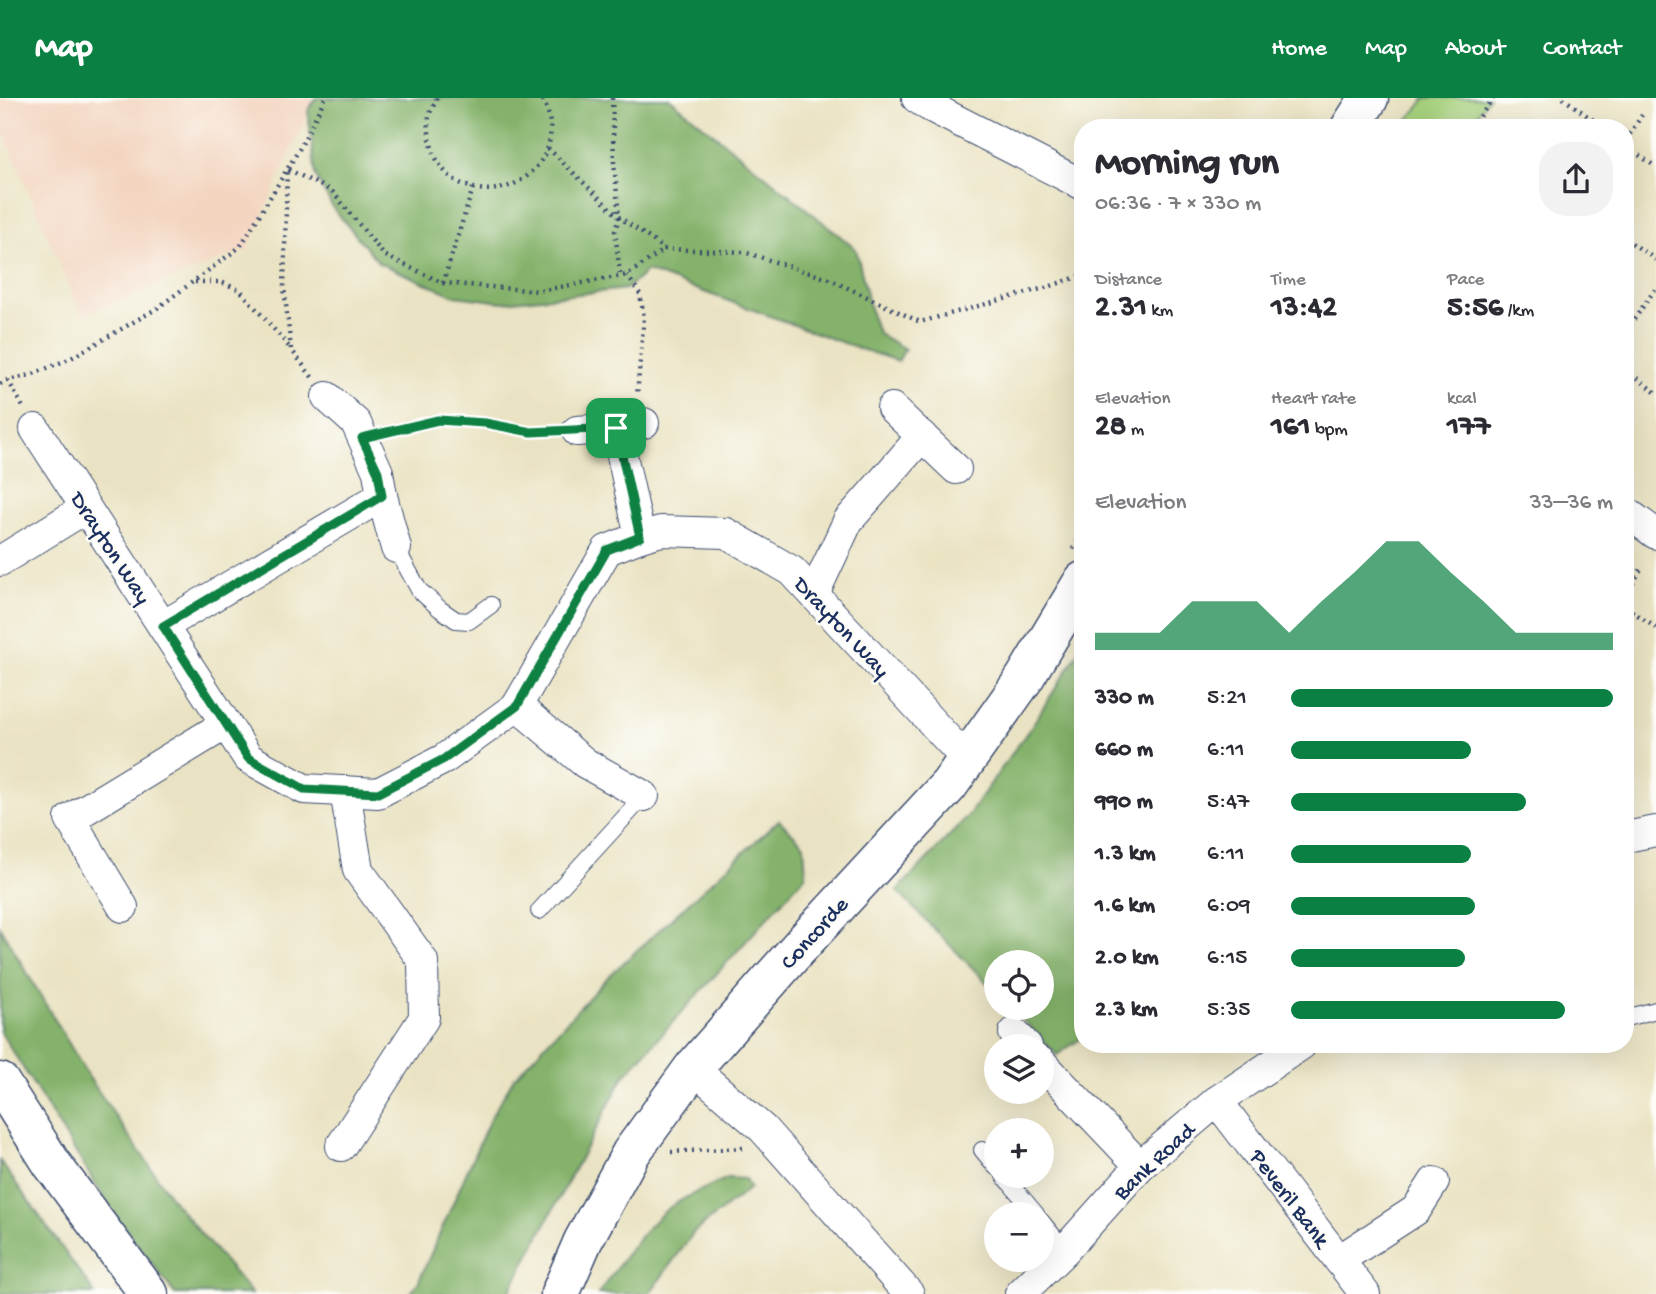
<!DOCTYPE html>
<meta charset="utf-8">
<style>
:root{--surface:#fff;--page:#f2f2f3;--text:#2b2b33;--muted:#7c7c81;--accent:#0b8043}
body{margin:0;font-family:"Gochi Hand",sans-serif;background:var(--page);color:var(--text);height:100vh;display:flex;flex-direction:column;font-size:26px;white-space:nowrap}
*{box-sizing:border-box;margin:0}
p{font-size:23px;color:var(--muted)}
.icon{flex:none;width:38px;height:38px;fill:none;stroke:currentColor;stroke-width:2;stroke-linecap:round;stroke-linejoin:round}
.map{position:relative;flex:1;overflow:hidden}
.drawer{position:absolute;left:1074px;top:21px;width:560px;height:934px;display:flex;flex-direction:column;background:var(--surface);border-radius:28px;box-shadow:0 7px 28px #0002}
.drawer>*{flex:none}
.controls{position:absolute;left:984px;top:852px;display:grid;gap:14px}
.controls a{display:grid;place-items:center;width:70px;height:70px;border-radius:50%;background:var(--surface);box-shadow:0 7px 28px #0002;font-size:35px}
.pin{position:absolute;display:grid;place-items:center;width:60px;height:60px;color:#fff;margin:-30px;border-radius:14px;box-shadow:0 4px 10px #0006}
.round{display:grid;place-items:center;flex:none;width:74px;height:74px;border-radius:28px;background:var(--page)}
.head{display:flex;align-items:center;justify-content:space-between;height:119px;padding:0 21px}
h1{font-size:38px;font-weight:800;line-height:52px}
.stats{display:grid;grid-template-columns:repeat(3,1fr);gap:10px;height:119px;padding:7px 21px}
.stats div{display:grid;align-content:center}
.stats b{font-size:30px;font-weight:800}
.stats small{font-size:19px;font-weight:400}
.stats p{font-size:19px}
.chart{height:196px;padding:14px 21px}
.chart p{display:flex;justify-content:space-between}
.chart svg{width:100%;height:126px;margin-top:7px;fill:var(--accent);opacity:.7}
ul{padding:0 21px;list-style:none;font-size:23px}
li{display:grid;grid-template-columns:112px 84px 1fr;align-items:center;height:52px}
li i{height:18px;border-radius:9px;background:var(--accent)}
header{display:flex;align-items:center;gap:42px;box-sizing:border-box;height:98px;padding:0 35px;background:var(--accent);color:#fff}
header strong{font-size:33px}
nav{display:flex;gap:38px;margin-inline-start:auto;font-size:24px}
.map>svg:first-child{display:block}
.built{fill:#f3d4bf}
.green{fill:#a6d07b;stroke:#60806c;stroke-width:2}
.forest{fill:#84b26b;stroke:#507064;stroke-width:2}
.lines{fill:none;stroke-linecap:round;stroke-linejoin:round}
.service-casing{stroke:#3a4a6d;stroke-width:18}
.minor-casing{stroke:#3a4a6d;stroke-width:32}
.tertiary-casing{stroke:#3a4a6d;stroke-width:41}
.secondary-casing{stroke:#3a4a6d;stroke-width:41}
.path{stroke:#3a4a6d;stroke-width:4.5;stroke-dasharray:2 5;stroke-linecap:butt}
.service{stroke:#fff;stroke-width:16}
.minor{stroke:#fff;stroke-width:30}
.tertiary{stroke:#fff;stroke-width:38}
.secondary{stroke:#fff;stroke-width:38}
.route-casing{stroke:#fff;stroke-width:14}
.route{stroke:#0b8043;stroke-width:9}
.labels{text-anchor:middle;stroke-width:5;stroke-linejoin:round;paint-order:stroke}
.street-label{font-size:23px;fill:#1b2f5e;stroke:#fdfcf7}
</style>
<header>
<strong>Map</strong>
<nav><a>Home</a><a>Map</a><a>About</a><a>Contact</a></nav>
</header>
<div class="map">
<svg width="1656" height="1196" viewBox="0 0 1656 1196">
<rect width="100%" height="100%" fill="#fdfcf7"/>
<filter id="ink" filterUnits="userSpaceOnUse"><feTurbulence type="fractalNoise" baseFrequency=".0143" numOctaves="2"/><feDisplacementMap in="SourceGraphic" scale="14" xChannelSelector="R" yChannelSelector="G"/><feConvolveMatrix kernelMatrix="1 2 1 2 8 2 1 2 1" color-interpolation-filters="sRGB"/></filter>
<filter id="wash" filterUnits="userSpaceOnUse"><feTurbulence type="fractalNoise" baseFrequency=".00686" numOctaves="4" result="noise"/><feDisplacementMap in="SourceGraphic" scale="28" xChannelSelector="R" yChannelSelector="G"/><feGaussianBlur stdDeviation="1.57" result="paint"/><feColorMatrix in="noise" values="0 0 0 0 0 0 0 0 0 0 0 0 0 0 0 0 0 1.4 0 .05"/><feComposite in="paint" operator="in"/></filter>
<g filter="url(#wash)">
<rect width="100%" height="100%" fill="#eae3c3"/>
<!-- built -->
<path class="built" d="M 0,0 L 316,0 L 308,13 L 248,151 L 82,217 L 0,28 Z"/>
<!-- green -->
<path class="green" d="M 1426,0 L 1489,0 L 1467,30 L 1415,30 L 1407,23 Z"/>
<!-- forest -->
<g class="forest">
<path d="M 316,0 L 669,0 L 856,151 L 873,223 L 879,236 L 905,251 L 898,263 L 857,250 L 647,173 L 626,191 L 503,204 L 455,198 L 379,165 L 333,110 L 316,79 L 308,13 Z"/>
<path d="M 1083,547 L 1083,939 L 1057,957 L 1011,910 L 1041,910 L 1041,864 L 996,864 L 996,894 L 897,793 L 967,719 L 1033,626 Z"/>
<path d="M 779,722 L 804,747 L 806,777 L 624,978 L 508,1196 L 410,1196 L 419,1183 L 490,1021 L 514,980 L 608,879 Z"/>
<path d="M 0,829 L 88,978 L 174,1104 L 252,1196 L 175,1196 L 111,1111 L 0,933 Z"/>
<path d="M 0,1063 L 95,1196 L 0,1196 Z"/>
<path d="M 728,1080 L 745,1081 L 750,1090 L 694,1134 L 649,1196 L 598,1196 C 620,1167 643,1128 673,1107 C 690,1096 710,1088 728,1080 Z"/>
</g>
</g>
<g filter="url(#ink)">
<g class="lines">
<!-- service casing -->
<g class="service-casing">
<g id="service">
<path d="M 396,450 L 419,492 L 440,511 L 456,522 L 469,523 L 491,507"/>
<path d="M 539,813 L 644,698"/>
<path d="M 1626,920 L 1656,912"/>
<path d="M 982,1052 L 996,1069"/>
<path d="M 1004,1078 L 1036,1116"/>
<path d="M 1041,1123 L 1065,1152"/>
</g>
</g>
<!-- minor casing -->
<g class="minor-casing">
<g id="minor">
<path d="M 917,0 L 929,8 L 1083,87"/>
<path d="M 327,299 L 356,325 L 378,374 L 382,398 L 396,450"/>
<path d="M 892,310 L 956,371"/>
<path d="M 616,330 L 640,439"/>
<path d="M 35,331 L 248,660 L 304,691 L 378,695 L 444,661 L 517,608 L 607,452 L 640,439 L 661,433 L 726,435 L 792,473 L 967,662"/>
<path d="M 577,333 L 616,330 L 644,325"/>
<path d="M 1626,414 L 1656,436"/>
<path d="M 0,463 L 86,410"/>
<path d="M 814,496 L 848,423 L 922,338"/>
<path d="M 163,528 L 382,398"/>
<path d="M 517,608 L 585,665 L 644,698"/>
<path d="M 1626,739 L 1656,733"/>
<path d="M 123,809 L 70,721 L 226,626"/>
<path d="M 1014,935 L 1027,948"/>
<path d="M 1041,964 L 1140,1068"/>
<path d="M 693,970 L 763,1031 L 909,1196"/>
<path d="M 1217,1003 L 1365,1196"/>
<path d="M 341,1048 L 424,920 L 423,863 L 358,772 L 345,693"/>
<path d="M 1339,1162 L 1416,1112 L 1434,1084"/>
<path d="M 1020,1196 L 1065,1152 L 1140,1068 L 1217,1003 L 1301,947"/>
</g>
</g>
<!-- tertiary casing -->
<g class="tertiary-casing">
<g id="tertiary">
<path d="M 1350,30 L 1369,0"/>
<path d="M 560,1196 L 583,1143 L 631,1055 L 693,970 L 802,846 L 949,687 L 1024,581 L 1083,483"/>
</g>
</g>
<!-- secondary casing -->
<g class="secondary-casing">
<path id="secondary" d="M 0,984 L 52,1066 L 149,1196"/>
</g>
<!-- path -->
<g class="path">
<path d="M 437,0 C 435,5 432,10 430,15 C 427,25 429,36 431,46 C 444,103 519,107 545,56 C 554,38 551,17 542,0"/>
<path d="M 612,0 L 614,64 L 619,119 L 615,133 L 620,177"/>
<path d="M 1563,0 L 1604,30"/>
<path d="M 1402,24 L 1409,30"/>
<path d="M 1472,30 L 1493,0"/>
<path d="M 1626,42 L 1642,17"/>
<path d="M 548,50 L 619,119 L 665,151 L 744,154 L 829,181 L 920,224 L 1048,189 L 1083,177"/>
<path d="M 1626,52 L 1636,55 L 1656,69"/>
<path d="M 1626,141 L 1656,162"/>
<path d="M 627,177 L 640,196 L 644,219 L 637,297"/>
<path d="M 195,184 L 221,184 L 240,192 L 291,251"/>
<path d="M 443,185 L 473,90"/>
<path d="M 1626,233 L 1656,190"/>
<path d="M 1626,271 L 1656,295"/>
<path d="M 312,279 L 291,251 L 284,189 L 287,71 L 332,93 L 384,157 L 443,185 L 538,193 L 627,177 L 665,151"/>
<path d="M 8,282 L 23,309"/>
<path d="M 0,286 L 8,282 L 31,277 L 71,260 L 156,211 L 240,149 L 300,50 L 325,0"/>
<path d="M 391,333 L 438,322 L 485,325 L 531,334 L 551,334"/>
<path d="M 1073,451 L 1083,435"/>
<path d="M 1626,498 L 1642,469"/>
<path d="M 1626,509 L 1656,530"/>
<path d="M 671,1054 L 743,1050"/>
</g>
<!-- service -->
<use href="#service" class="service"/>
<!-- minor -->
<use href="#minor" class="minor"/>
<!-- tertiary -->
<use href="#tertiary" class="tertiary"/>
<!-- secondary -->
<use href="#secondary" class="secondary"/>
</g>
</g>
<g class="lines" filter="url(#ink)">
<!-- route casing -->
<g class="route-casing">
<path id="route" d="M 438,322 L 485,325 L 531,334 L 616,330 L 640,439 L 607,452 L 517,608 L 444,661 L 378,695 L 304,691 L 248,660 L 163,528 L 382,398 L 378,374 L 362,340 Z"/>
</g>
<!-- route -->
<use href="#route" class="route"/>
</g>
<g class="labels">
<!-- street labels -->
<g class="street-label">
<text transform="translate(112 449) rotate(57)" y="8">Drayton Way</text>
<text transform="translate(843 528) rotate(47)" y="8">Drayton Way</text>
<text transform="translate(813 834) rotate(-48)" y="8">Concorde</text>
<text transform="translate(1153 1062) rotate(-43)" y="8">Bank Road</text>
<text transform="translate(1291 1099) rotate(53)" y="8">Peveril Bank</text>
</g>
</g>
</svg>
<div class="controls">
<a><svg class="icon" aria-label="locate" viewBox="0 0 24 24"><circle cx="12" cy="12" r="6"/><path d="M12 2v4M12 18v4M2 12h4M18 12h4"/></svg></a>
<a><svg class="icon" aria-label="layers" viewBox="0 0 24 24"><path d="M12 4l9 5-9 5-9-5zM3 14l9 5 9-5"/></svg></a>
<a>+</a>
<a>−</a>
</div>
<div class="pin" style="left:616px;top:330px;background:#1e9e55"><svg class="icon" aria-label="arrive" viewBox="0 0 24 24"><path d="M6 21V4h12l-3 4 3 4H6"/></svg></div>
<section class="drawer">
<div class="head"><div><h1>Morning run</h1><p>06:36 · 7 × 330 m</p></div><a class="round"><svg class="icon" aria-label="share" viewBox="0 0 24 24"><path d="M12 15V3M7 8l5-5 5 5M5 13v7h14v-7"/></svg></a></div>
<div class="stats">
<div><p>Distance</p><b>2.31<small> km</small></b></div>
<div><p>Time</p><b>13:42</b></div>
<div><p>Pace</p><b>5:56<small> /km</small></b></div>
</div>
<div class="stats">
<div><p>Elevation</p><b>28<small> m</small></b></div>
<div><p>Heart rate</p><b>161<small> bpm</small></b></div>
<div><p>kcal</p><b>177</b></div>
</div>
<div class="chart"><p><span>Elevation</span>33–36 m</p>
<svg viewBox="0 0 160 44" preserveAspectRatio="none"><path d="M0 44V38L10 38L20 38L30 27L40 27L50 27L60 38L70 27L80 17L90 6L100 6L110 17L120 27L130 38L140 38L150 38L160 38V44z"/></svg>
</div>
<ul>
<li><b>330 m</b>5:21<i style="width:100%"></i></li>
<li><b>660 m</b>6:11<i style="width:56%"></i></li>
<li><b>990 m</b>5:47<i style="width:73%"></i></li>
<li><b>1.3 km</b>6:11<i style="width:56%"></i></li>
<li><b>1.6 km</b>6:09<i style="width:57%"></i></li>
<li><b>2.0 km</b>6:15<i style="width:54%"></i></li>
<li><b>2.3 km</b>5:35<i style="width:85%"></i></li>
</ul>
</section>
</div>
